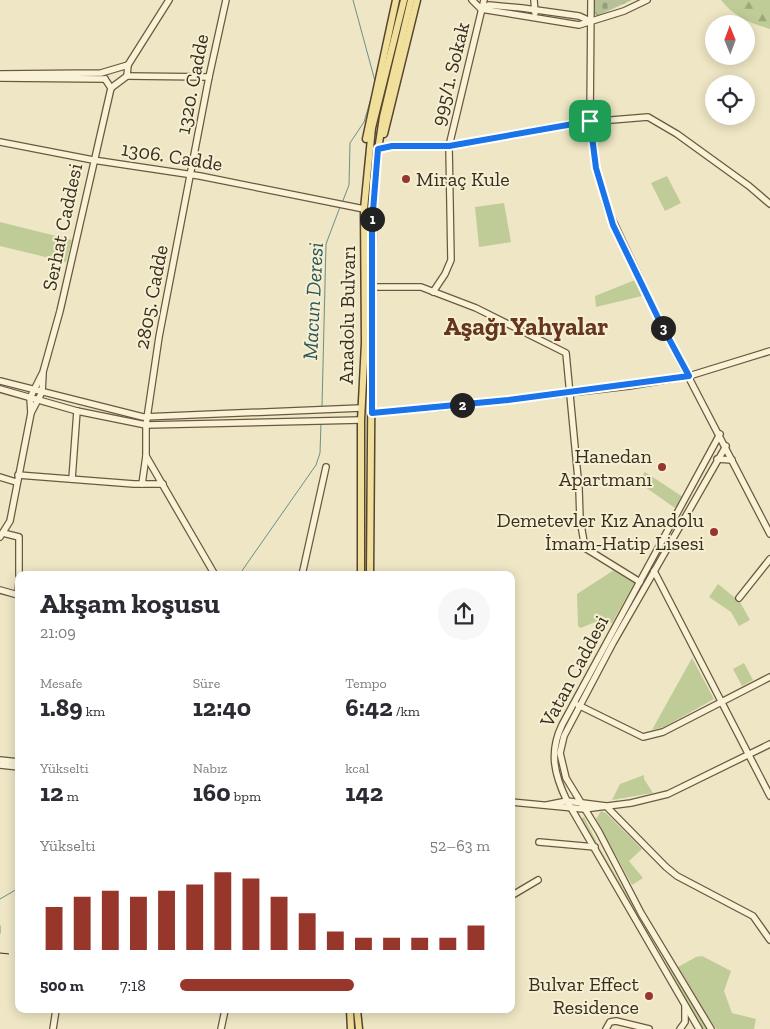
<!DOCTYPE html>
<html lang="tr">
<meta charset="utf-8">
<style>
:root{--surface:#fff;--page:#f7f7f7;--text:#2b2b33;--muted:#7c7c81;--accent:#97362b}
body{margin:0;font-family:"Zilla Slab",serif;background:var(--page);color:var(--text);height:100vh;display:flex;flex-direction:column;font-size:19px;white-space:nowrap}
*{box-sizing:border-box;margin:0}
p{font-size:16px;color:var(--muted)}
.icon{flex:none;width:28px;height:28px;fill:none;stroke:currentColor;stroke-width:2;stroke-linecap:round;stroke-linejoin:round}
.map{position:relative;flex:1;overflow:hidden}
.side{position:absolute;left:15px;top:571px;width:500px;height:442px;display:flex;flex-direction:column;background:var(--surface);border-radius:10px;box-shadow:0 2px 12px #0003}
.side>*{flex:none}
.needle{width:32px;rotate:359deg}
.buttons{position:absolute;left:705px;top:15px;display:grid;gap:10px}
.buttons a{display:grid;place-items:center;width:50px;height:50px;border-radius:50%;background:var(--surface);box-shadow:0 2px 12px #0003;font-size:25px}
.pin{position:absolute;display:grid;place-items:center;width:42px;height:42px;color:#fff;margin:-21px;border-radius:10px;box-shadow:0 2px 8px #0006}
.km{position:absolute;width:25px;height:25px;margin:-12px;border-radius:50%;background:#222;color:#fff;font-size:14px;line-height:25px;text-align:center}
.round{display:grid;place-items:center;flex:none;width:52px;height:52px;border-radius:26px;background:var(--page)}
.head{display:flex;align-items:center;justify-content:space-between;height:85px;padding:0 25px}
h1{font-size:28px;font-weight:700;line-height:38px}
.figures{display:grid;grid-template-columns:repeat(3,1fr);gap:8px;height:85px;padding:5px 25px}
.figures div{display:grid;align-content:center}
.figures b{font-size:25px;font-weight:700}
.figures small{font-size:14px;font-weight:400}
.figures p{font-size:14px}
.chart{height:140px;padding:10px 25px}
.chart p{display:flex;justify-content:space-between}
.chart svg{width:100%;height:90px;margin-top:5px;stroke:var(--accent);stroke-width:6}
ul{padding:0 25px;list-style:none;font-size:16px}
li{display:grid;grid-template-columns:80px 60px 1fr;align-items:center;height:38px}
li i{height:12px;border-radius:6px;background:var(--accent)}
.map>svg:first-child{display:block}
.green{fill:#c0cc98}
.forest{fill:url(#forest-firs)}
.cemetery{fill:url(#cemetery-stones)}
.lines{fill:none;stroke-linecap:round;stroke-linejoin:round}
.stream{stroke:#6d8f8a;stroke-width:1}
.secondary-casing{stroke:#6a593e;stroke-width:8}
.primary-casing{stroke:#56452f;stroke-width:9}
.secondary{stroke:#f9f2d7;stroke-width:5.5}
.primary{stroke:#f1df9c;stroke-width:6}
.rail{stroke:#392e1e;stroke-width:1;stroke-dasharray:9 9;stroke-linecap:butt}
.route-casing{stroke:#fff;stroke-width:10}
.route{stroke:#1a73e8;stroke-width:6}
.poi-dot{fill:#97362b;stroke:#f5efd4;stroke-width:2}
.labels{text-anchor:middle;stroke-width:4;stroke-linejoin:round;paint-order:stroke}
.street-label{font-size:20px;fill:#392e1e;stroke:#f5efd4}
.poi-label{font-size:20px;fill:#392e1e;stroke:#f5efd4;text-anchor:end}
.water-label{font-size:21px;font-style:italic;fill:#2e5658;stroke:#f5efd4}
.district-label{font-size:25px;font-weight:bold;fill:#65351e;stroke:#f5efd4}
</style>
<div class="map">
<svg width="770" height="1029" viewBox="0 0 770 1029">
<defs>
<pattern id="forest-firs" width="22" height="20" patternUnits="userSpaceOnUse" patternTransform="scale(1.25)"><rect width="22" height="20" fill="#c0cc98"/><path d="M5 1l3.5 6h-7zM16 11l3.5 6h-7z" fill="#9da67b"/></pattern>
<pattern id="cemetery-stones" width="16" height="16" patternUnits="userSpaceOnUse" patternTransform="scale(1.25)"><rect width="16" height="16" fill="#b7c197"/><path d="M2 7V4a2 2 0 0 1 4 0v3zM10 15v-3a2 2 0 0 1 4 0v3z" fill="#969d7b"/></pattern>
</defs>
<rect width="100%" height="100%" fill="#eee6c4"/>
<!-- green -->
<g class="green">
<path d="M 667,176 L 681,203 L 665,211 L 651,183 Z"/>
<path d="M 504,203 L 511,242 L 479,247 L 475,207 Z"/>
<path d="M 0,222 L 72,240 L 66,262 L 0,246 Z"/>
<path d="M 635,280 L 642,296 L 596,307 L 595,296 Z"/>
<path d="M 645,472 L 683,497 L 675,508 L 638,482 Z"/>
<path d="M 614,570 L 635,582 L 612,623 L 602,619 L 581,628 L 578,626 L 577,594 Z"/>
<path d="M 718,584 L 740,602 L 750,620 L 739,626 L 731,612 L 709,597 Z"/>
<path d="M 692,658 L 714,699 L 664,727 L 652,730 Z"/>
<path d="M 744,663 L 753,680 L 742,686 L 733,669 Z"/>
<path d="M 644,775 L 644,779 L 653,793 L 612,800 L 620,784 Z"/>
<path d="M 601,811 L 606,813 L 642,849 L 629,861 L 643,878 L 632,885 L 596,819 Z"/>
<path d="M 584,817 L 601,851 L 708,1029 L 702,1029 L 659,950 L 581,819 Z"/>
<path d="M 702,956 L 731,971 L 724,991 L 732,1013 L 756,1019 L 754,1029 L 717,1029 L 714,1026 L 678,967 L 696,957 Z"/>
</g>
<!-- forest -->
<path class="forest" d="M 721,0 L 770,0 L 770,29 C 750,23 734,17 721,0 Z"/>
<!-- cemetery -->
<path class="cemetery" d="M 594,0 L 632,0 L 597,16 L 594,12 Z"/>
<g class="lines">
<!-- stream -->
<g class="stream">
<path d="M 353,0 L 375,81"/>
<path d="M 342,203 L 349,185 L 350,143 L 364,122 L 372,95"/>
<path d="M 322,406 L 326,244 L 340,207"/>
<path d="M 239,575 L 316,465 L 320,453 L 321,423"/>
<path d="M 0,899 L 19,888"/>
<path d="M 0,926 L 0,933"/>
</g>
<!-- secondary casing -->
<g class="secondary-casing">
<g id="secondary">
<path d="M 472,0 L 481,9 L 579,25 L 624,11 L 647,0"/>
<path d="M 534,0 L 535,13"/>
<path d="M 591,0 L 590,121 L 596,168 L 607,208 L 661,324 L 770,534"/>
<path d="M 481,9 L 489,5 L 522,8 L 579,16 L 590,21"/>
<path d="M 0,74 L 101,73 L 128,65"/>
<path d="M 127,76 L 209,77"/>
<path d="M 0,78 L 105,79"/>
<path d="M 111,88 L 127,76 L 128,65 L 169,0"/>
<path d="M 0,142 L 93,160 L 200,176 L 364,209"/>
<path d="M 378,149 L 393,146 L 449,146 L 575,123 L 648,117 L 677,134 L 749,186 L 770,204"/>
<path d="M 371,287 L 421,287 L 476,308 L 566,353 L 579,489 L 580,519 L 585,548 L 640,582"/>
<path d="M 433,292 L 445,274 L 451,260 L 449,146 L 484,0"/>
<path d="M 0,381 L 143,417 L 361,408"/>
<path d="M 0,389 L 77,411 L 146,425 L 361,420"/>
<path d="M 31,413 L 42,392 L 43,374"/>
<path d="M 372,413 L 455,406 L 629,386 L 689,376 L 770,351"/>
<path d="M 717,459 L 732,460"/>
<path d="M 18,475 L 134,484 L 163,484"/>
<path d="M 0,477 L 16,482"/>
<path d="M 72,479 L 77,411"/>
<path d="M 142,484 L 146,456"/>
<path d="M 3,533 L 19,537 L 19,575"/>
<path d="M 0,537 L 10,521 L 31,413 L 30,398 L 43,372 L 60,311 L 111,88 L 105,79"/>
<path d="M 654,571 L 770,796"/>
<path d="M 215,575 L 146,456 L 146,425 L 159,337 L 209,77 L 226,0"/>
<path d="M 302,575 L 326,467"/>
<path d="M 0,590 L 18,595 L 19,582"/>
<path d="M 739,598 L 770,559"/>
<path d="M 578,705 L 643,737 L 663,732 L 770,677"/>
<path d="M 0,760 L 19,762"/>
<path d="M 0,765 L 19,767"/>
<path d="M 511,802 L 584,809 L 631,803 L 668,794 L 770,744"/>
<path d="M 547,805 L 567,801 L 606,806 L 666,867 L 677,876 L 753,916 L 770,940"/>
<path d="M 539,842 L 595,847"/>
<path d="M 511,896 L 538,880"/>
<path d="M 53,1029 L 56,1010"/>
<path d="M 221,1029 L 225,1010"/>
<path d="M 606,1029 L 610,1022 L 616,1021 L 649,1029"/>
<path d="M 680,1029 L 685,1022 L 685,1007"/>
<path d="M 699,1029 L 567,801 C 554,774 549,752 562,725 L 720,434"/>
<path d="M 711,1029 L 641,913 L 599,832 L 566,778 L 560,753 L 564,736 L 613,643 L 726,446"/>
</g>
</g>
<!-- primary casing -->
<g class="primary-casing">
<g id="primary">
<path d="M 384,134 L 417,0"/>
<path d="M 366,139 L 396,0"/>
<path d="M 361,575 L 361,420 L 365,343 L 364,209 L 372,128 L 404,0"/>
<path d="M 370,575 L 373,183 L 383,117 L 411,0"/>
<path d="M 350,1010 L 351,1029"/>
<path d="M 357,1010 L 359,1029"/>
</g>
</g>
<!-- secondary -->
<use href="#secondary" class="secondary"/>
<!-- primary -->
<use href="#primary" class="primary"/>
<!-- rail -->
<path class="rail" d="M 0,953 L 19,955"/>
</g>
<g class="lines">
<!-- route casing -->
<g class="route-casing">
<path id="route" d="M 590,121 L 596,168 L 613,225 L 661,324 L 689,376 L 508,400 L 372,413 L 372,223 L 378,149 L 392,146 L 449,146 Z"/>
</g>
<!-- route -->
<use href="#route" class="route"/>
</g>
<!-- markers -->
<g class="poi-dot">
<circle cx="406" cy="179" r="5"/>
<circle cx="662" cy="467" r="5"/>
<circle cx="714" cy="532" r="5"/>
<circle cx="649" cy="996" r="5"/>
</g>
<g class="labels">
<!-- street labels -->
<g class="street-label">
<text transform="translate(450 74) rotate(-76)" y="7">995/1. Sokak</text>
<text transform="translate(192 84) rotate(-79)" y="7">1320. Cadde</text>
<text transform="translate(172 156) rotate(9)" y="7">1306. Cadde</text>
<text transform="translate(62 227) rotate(-78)" y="7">Serhat Caddesi</text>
<text transform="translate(151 297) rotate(-79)" y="7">2805. Cadde</text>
<text transform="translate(347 315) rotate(-89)" y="7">Anadolu Bulvarı</text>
<text transform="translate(574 671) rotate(-62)" y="7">Vatan Caddesi</text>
</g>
<!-- poi labels -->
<g class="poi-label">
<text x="416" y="186" text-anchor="start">Miraç Kule</text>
<text x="652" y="463">Hanedan<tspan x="652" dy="23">Apartmanı</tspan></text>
<text x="704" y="527">Demetevler Kız Anadolu<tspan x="704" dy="23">İmam-Hatip Lisesi</tspan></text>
<text x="639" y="991">Bulvar Effect<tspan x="639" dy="23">Residence</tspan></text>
</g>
<!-- water labels -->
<g class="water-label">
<text transform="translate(313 301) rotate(-87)" y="7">Macun Deresi</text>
</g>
<!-- district labels -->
<g class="district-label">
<text x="526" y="335">Aşağı Yahyalar</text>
</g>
</g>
</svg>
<div class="buttons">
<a><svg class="needle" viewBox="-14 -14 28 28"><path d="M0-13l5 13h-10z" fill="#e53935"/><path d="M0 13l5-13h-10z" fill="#7c7c81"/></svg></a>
<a><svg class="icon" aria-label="locate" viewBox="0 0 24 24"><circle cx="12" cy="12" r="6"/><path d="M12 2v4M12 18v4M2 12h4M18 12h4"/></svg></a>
</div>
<div class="pin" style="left:590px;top:121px;background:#1e9e55"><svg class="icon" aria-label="arrive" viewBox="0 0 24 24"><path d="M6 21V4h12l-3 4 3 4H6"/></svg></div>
<b class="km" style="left:372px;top:219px">1</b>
<b class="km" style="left:462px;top:405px">2</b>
<b class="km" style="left:663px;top:328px">3</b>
<section class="side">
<div class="head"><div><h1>Akşam koşusu</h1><p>21:09</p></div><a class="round"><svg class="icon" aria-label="share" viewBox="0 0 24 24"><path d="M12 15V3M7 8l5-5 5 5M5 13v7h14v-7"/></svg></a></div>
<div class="figures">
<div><p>Mesafe</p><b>1.89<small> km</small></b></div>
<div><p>Süre</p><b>12:40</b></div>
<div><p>Tempo</p><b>6:42<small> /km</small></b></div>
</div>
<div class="figures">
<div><p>Yükselti</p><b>12<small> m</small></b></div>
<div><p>Nabız</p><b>160<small> bpm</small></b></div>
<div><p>kcal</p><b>142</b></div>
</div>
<div class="chart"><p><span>Yükselti</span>52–63 m</p>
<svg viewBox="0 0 160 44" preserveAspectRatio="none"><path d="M5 44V23M15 44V18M25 44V15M35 44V18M45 44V15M55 44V12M65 44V6M75 44V9M85 44V18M95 44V26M105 44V35M115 44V38M125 44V38M135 44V38M145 44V38M155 44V32"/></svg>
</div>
<ul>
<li><b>500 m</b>7:18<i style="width:56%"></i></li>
</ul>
</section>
</div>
